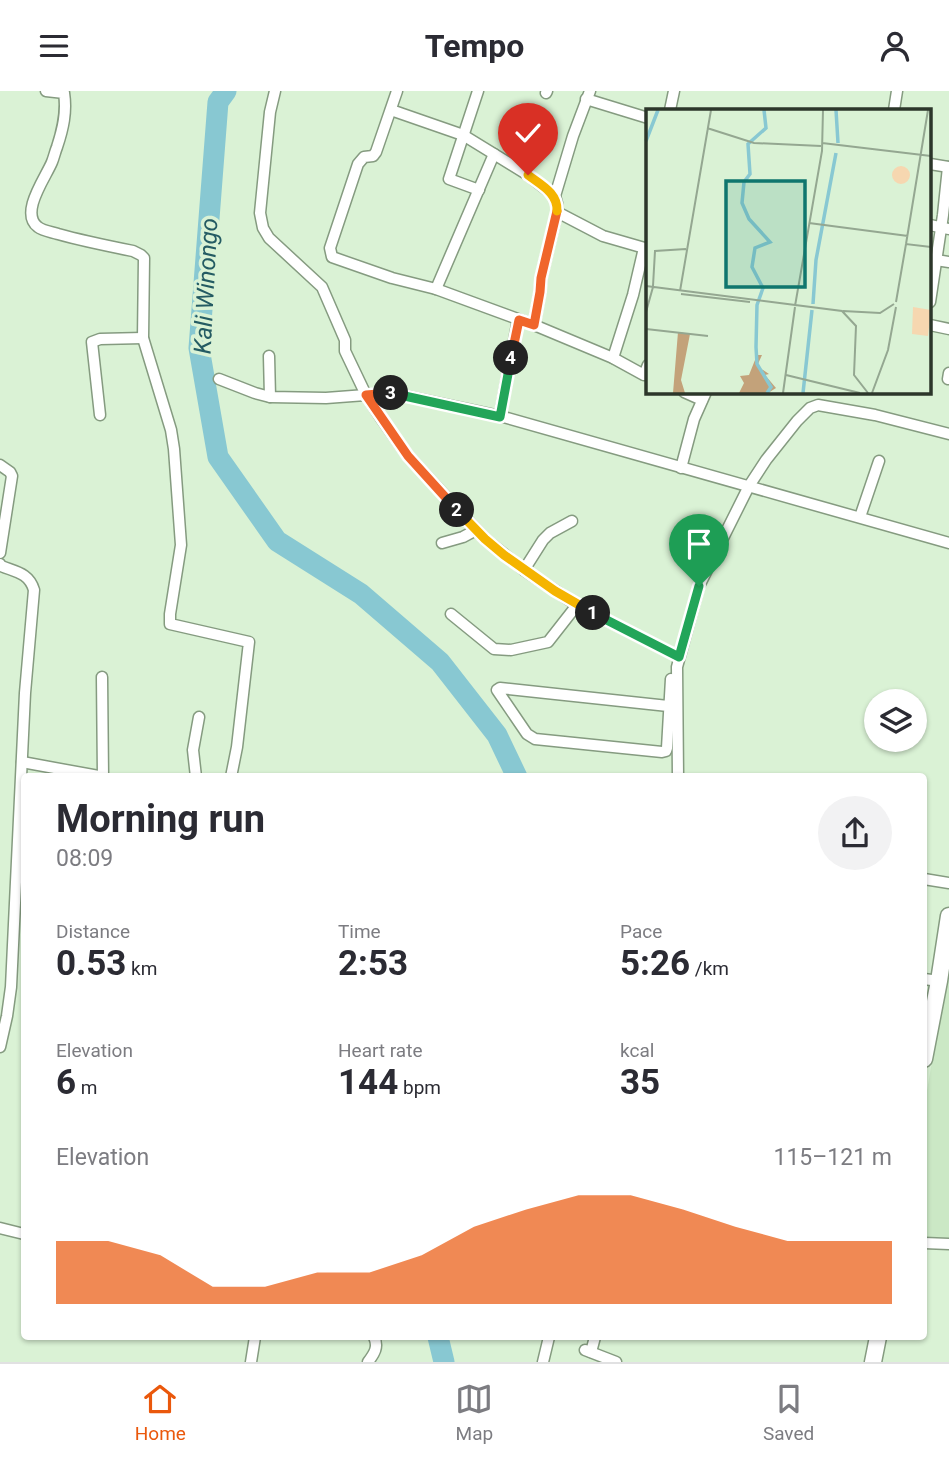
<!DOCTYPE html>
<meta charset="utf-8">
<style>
:root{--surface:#fff;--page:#f2f2f3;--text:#2b2b33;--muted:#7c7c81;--line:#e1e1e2;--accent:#ea580c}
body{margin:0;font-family:Roboto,sans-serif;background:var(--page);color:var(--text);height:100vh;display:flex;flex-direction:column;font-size:26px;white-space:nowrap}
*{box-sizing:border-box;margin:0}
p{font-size:23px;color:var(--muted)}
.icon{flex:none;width:38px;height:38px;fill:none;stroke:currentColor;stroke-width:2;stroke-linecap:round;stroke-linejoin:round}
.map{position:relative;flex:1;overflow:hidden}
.panel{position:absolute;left:21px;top:682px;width:906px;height:567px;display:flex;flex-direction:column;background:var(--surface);border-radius:7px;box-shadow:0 2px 5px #0004}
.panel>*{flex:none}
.controls{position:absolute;left:864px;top:598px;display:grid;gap:14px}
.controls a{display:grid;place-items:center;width:63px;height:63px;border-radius:50%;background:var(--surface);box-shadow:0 2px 5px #0004;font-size:35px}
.pin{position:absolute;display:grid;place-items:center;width:60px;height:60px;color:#fff;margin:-72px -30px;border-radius:50% 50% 50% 0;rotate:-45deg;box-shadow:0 0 7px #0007}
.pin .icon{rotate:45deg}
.km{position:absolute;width:35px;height:35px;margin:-18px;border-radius:50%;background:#222;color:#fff;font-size:19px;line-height:35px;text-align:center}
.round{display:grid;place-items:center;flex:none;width:74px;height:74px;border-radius:37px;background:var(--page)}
.head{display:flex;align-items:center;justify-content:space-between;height:119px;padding:0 35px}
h1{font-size:38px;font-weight:700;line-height:52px}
.metrics{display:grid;grid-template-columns:repeat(3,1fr);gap:10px;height:119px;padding:7px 35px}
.metrics div{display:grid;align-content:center}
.metrics b{font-size:35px;font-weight:700}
.metrics small{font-size:19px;font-weight:400}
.metrics p{font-size:19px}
.chart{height:196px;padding:14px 35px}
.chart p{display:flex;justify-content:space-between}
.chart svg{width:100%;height:126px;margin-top:7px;fill:var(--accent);opacity:.7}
header{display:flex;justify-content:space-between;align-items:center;height:91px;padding:0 35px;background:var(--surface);font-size:32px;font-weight:700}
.tabs{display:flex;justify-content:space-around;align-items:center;height:98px;border-top:2px solid var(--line);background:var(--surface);font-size:19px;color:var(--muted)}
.tabs a{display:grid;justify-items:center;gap:4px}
.tabs .active{color:var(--accent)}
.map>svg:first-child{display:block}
.built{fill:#cbe8c5}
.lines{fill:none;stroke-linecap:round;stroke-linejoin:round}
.river{stroke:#88c8d2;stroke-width:21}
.street-casing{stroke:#859b80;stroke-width:13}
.primary-casing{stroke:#859b80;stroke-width:19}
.street{stroke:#fff;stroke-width:10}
.primary{stroke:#fff;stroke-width:16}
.split-1-casing{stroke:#fff;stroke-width:14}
.split-2-casing{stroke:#fff;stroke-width:14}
.split-3-casing{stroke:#fff;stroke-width:14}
.split-4-casing{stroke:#fff;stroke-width:14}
.split-5-casing{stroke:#fff;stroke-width:14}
.split-6-casing{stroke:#fff;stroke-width:14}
.split-1{stroke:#22a559;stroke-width:9}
.split-2{stroke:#f5b400;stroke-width:9}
.split-3{stroke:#f0652b;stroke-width:9}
.split-4{stroke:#22a559;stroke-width:9}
.split-5{stroke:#f0652b;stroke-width:9}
.split-6{stroke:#f5b400;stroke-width:9}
.labels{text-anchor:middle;stroke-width:7;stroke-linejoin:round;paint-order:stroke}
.water-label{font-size:24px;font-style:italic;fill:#245b63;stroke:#daf2d5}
.inset-river{fill:none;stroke:#88c8d2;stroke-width:3.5}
.inset-road{fill:none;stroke:#94a791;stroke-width:2}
.view{fill:#0f766e;fill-opacity:0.15;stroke:#0f766e;stroke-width:3.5}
.inset-edge{fill:none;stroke:#2c362a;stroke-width:3.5}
</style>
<header><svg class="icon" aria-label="menu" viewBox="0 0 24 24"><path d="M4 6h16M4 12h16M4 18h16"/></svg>Tempo<svg class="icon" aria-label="person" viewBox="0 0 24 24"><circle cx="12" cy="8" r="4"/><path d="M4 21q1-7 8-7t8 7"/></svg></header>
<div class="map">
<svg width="949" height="1271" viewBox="0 0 949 1271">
<rect width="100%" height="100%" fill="#daf2d5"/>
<!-- built -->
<path class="built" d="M 949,872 L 949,1148 L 924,1147 L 924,1017 Z"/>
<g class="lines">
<!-- river -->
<g class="river">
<path d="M 226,0 L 218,11 L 199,257 L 218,366 L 277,450 L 361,503 L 440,571 L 497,644 L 517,686"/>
<path d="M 438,1246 L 444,1271"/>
</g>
<!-- street casing -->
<g class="street-casing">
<g id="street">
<path d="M 46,0 L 64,2 C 67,21 63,38 57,56 C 55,61 54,66 52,71 C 46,86 19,122 38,136 C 43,140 52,141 58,143 C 83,150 108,155 133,160 L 141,164 L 144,167 L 143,247 L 171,339 L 174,358 L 181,454 L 170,523 L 170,533 L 249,551 L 237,656 L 231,686"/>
<path d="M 275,0 L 270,21 L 260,122 L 263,137 L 269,147 L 322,196 L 345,249 L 345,260 L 366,304 L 381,327 L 408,365 L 485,448 L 524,479 L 577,514 L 679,566"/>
<path d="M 397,0 L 376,61 L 373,65 L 364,66 L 358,73 L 330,157 L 332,166 L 392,187 L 436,198 L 534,234 L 613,267 L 644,284 L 648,274"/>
<path d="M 478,0 L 449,88 L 479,99"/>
<path d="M 546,2 L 547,0"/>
<path d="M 586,8 L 648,27"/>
<path d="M 391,19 L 463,44 L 528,84 L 555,105"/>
<path d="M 670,19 L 674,0"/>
<path d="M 894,19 L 897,0"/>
<path d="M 930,73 L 949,76"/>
<path d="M 557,121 L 603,145 L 648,158"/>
<path d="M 930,134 L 949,138"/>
<path d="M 936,169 L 949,171"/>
<path d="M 436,198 L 494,63"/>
<path d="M 930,211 L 943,124 L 948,76"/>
<path d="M 534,234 L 540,201 L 541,187 L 557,121 L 557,112 L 555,105 L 573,45 L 590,0"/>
<path d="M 930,234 L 949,238"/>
<path d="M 269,265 L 270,306"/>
<path d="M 613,267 L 633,204 L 644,157"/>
<path d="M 219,288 L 255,302 L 270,306 L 326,307 L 392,302 L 500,325 L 949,452"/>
<path d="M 948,288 L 949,282"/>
<path d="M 684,301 L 702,309"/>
<path d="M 100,324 L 92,251 L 100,248 L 143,247"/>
<path d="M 500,325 L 518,229"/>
<path d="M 0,374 L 10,381 L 12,385 L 0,462"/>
<path d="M 681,377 L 694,328 L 706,301"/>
<path d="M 860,426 L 879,370"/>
<path d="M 442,452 L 463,446 L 476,439"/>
<path d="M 0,473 L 1,475 C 16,481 29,482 34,499 L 25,602 L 11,896 L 7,925 L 0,956"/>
<path d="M 524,479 L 543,449 L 550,442 L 572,430"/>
<path d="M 451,523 L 494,558 L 511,559 L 548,551 L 577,514"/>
<path d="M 102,586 L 103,686"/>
<path d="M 668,615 L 500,597 L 497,599 L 527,643 L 535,648 L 662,661 L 666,660 L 667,657 L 671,588"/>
<path d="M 22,671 L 104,686"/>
<path d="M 196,686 L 193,659 L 199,626"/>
<path d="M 678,686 L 677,576 L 699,495 L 749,395 L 766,369 L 797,330 L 810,317 L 818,314 L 875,324 L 949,343"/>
<path d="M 924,788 L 949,792"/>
<path d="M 924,888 L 939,890"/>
<path d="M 0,1137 L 24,1143"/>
<path d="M 924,1152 L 949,1153"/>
<path d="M 585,1259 L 616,1271"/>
<path d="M 591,1261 L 595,1246"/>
<path d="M 251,1271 L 255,1246"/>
<path d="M 368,1271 C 374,1263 379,1256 374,1246"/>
<path d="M 543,1271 L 549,1246"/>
</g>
</g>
<!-- primary casing -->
<g class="primary-casing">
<g id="primary">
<path d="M 924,968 L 939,890 L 949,825"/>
<path d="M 873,1271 L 878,1246"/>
</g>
</g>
<!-- street -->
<use href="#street" class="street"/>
<!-- primary -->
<use href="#primary" class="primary"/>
</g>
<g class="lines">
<!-- split-1 casing -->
<g class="split-1-casing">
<path id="split-1" d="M 593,522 L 679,566 L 699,495"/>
</g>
<!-- split-2 casing -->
<g class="split-2-casing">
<path id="split-2" d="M 457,419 L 485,448 L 504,464 L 555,500 L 593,522"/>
</g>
<!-- split-3 casing -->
<g class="split-3-casing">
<path id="split-3" d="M 391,302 L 366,304 L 408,365 L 457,419"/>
</g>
<!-- split-4 casing -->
<g class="split-4-casing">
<path id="split-4" d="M 391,302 L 500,326 L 511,267"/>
</g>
<!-- split-5 casing -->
<g class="split-5-casing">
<path id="split-5" d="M 511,267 L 519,229 L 534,234 L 540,201 L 541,187 L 557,120"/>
</g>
<!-- split-6 casing -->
<g class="split-6-casing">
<path id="split-6" d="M 528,84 C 541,94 558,102 557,120"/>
</g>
<!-- split-1 -->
<use href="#split-1" class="split-1"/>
<!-- split-2 -->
<use href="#split-2" class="split-2"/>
<!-- split-3 -->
<use href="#split-3" class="split-3"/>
<!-- split-4 -->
<use href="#split-4" class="split-4"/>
<!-- split-5 -->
<use href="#split-5" class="split-5"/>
<!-- split-6 -->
<use href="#split-6" class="split-6"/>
</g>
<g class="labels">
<!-- water labels -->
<g class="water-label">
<text transform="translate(206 195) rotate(-87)" y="8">Kali Winongo</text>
</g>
</g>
<!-- overview -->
<g transform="translate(646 18)">
<rect width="285" height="285" fill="#daf2d5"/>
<path d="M246 66a9 9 0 1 1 18 0a9 9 0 1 1-18 0ZM 267,198 L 285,201 L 282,227 L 266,225 Z" fill="#f6d7b0"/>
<path d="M 32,223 L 44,225 L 35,271 L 39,284 L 27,284 ZM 111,246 L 116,246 L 111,257 L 123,265 L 119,266 L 130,279 L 122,284 L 93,284 L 98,274 L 94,267 L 103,266 Z" fill="#c3a27a"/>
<path class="inset-river" d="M 118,1 L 120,19 L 102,35 L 104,65 L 98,73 L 96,94 L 103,110 L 124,133 L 109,139 L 106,158 L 117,179 L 111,196 L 110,238 L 111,255 L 125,278 L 121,284M 190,1 L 192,34M 0,32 L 12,1M 167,195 L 170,151 L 190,44M 157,284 L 166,201"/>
<path class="inset-road" d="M 61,19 L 108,34 L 175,37M 176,34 L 285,47M 163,114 L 262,127M 260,135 L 282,1M 0,177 L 196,202 L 210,217 L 208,266 L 222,284M 7,177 L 9,142 L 40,140M 34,182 L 65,1M 35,185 L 104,193M 250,193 L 260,135 L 285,138M 149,197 L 176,42 L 177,1M 197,202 L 234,204 L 248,195M 0,203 L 7,178M 0,220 L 62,227M 140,266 L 214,284M 137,284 L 149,198M 226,284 L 242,241 L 250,198"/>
<path class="view" d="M 80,72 L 159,72 L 159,178 L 80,178 Z"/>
<rect width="285" height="285" class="inset-edge"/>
</g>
</svg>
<div class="controls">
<a><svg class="icon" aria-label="layers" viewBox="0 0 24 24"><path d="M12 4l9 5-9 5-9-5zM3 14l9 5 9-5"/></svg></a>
</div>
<div class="pin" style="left:699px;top:495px;background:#1e9e55"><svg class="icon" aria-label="arrive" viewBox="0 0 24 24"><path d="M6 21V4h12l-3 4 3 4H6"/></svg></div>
<div class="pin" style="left:528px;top:84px;background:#d93025"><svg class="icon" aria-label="check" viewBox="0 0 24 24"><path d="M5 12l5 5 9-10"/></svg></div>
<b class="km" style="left:593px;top:522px">1</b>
<b class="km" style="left:457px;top:419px">2</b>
<b class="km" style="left:391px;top:302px">3</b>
<b class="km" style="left:511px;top:267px">4</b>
<section class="panel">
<div class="head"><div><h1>Morning run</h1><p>08:09</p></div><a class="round"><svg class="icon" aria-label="share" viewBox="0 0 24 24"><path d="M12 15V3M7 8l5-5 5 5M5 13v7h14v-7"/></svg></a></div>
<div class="metrics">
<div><p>Distance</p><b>0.53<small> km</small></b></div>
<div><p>Time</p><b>2:53</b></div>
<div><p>Pace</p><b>5:26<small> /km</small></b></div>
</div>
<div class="metrics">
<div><p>Elevation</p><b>6<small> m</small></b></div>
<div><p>Heart rate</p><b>144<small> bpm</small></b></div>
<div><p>kcal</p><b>35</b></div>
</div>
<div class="chart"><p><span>Elevation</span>115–121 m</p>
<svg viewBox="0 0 160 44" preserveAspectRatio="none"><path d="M0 44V22L10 22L20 27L30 38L40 38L50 33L60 33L70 27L80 17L90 11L100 6L110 6L120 11L130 17L140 22L150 22L160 22V44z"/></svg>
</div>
</section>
</div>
<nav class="tabs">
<a class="active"><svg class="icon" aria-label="home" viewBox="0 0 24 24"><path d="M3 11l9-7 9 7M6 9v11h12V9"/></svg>Home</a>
<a><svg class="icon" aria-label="map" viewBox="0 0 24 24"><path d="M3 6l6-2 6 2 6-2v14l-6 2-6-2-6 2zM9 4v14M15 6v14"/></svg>Map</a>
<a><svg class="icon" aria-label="saved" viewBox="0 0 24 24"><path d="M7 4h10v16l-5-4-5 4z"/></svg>Saved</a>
</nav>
